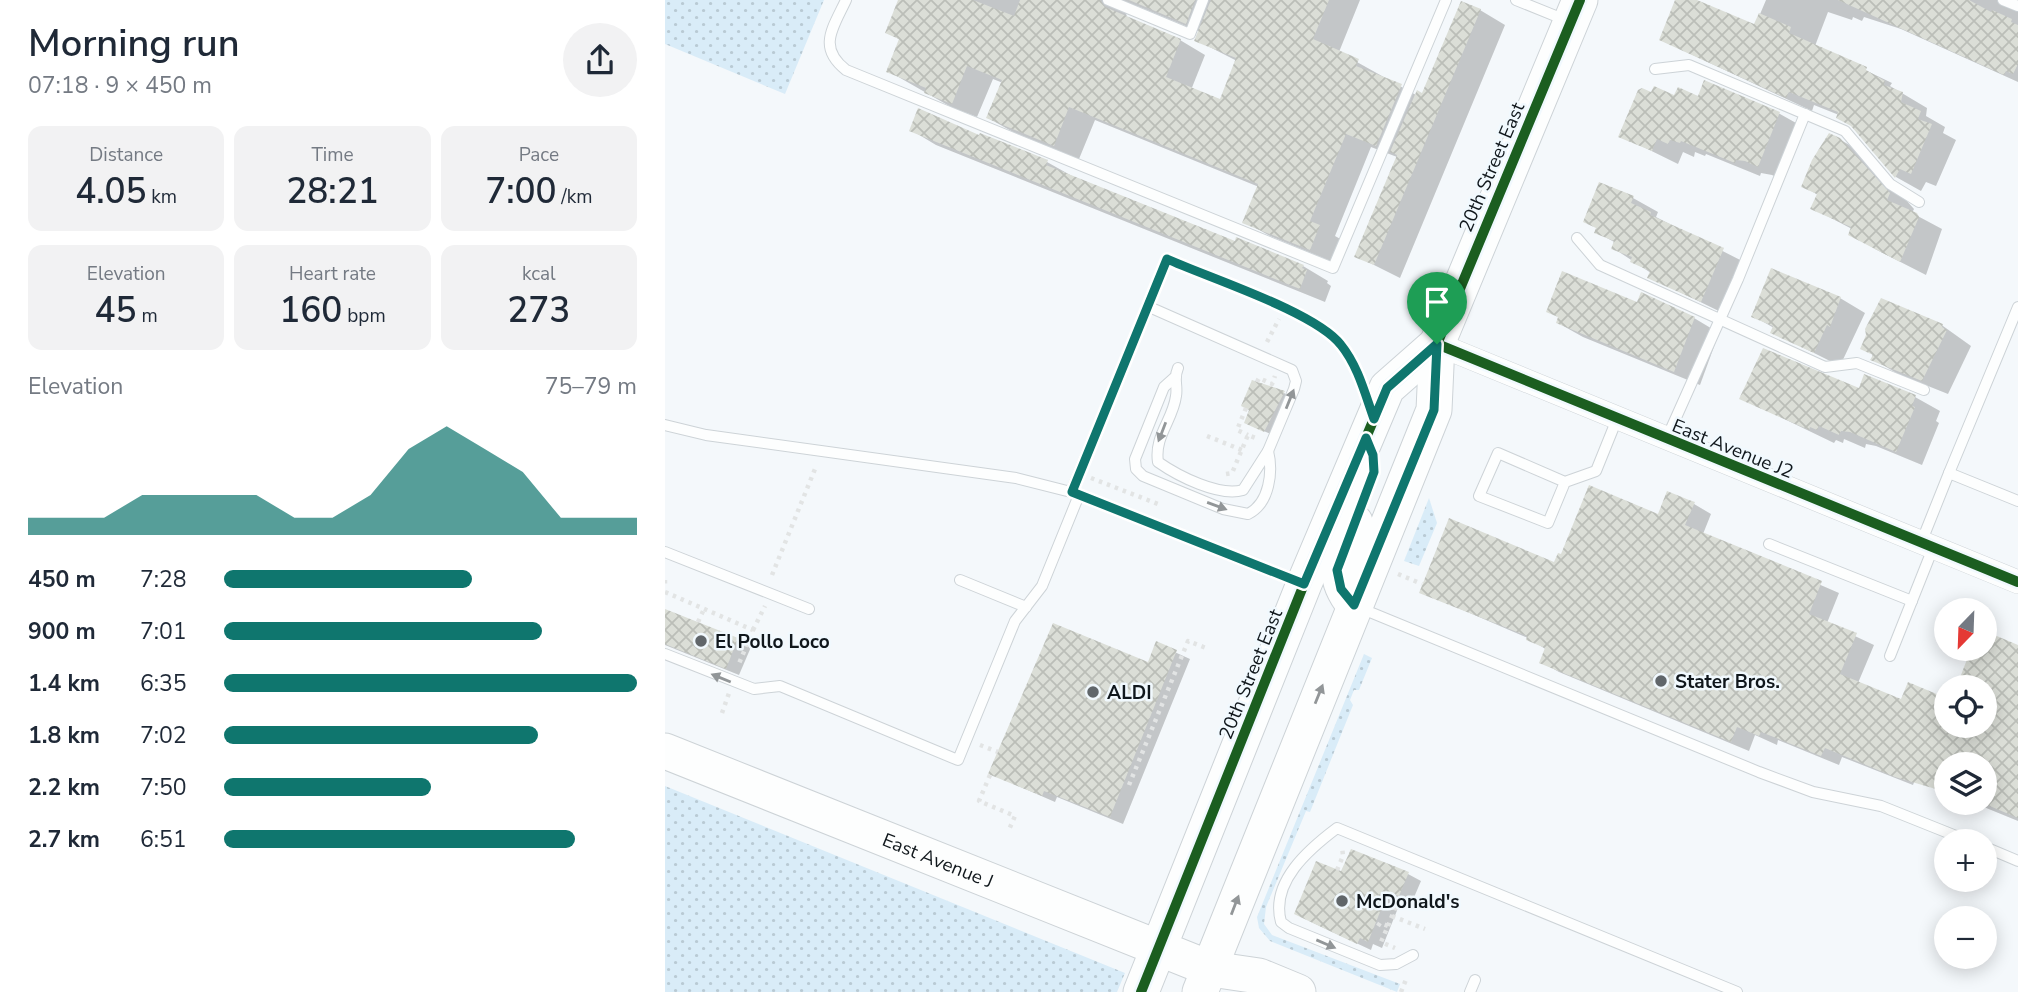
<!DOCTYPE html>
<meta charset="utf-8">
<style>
:root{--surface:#fff;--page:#f2f2f3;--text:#1f2937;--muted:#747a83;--accent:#0f766e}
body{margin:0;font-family:"Nunito Sans",sans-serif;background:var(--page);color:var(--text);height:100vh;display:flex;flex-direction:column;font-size:26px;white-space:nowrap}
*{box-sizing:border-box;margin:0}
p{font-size:23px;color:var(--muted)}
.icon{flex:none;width:38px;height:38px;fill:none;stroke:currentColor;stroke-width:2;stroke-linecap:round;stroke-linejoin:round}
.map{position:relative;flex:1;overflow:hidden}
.sheet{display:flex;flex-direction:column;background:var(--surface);width:665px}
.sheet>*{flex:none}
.needle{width:46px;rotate:203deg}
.tools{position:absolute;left:1269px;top:598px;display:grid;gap:14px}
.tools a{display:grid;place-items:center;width:63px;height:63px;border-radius:50%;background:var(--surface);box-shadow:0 4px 18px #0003;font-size:35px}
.pin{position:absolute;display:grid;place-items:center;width:60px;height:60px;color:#fff;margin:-72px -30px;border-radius:50% 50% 50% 0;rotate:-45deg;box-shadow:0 0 7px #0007}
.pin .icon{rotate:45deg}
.round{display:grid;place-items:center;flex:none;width:74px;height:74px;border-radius:37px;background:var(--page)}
.headline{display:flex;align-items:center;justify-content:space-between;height:119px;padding:0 28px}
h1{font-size:38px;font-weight:600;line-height:52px}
.figures{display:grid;grid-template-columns:repeat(3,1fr);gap:10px;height:119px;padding:7px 28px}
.figures div{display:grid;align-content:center;border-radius:14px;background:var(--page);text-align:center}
.figures b{font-size:35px;font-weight:600}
.figures small{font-size:19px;font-weight:400}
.figures p{font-size:19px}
.chart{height:196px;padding:14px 28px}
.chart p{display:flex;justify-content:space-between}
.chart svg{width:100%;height:126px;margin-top:7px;fill:var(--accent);opacity:.7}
ul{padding:0 28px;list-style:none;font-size:23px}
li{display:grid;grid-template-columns:112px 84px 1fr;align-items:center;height:52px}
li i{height:18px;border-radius:9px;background:var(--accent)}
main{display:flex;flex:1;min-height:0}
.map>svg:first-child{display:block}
.grass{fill:url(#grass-dots)}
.shadow{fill:#0003;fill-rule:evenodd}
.building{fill:url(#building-cross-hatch)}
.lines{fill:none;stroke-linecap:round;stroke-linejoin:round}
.service-casing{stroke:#cdd3d7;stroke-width:12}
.minor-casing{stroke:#cdd3d7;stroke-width:24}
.primary-casing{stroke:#cdd3d7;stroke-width:37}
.path{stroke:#e2e4e4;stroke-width:4.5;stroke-dasharray:3.5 5;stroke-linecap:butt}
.service{stroke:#fdfefe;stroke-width:10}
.minor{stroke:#fdfefe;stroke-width:23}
.primary{stroke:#fdfefe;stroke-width:35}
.cycleway-casing{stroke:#f1f9fe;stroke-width:15}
.cycleway{stroke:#1b5e20;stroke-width:10}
.oneway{fill:#929698}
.route-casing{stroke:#fff;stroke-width:14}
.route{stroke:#0f766e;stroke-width:9}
.poi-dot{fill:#60666a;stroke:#f1f9fe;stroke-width:2.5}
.labels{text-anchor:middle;stroke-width:5;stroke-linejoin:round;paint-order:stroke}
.street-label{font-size:19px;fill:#10171c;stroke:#f1f9fe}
.poi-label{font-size:19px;font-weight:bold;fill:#10171c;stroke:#f1f9fe;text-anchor:start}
</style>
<main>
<section class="sheet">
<div class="headline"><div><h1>Morning run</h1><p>07:18 · 9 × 450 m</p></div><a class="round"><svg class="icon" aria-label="share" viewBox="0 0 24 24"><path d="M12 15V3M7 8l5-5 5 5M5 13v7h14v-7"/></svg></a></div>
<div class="figures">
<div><p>Distance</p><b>4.05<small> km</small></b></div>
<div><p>Time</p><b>28:21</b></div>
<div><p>Pace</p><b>7:00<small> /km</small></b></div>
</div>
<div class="figures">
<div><p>Elevation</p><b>45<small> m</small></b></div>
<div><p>Heart rate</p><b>160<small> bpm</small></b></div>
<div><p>kcal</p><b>273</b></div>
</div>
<div class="chart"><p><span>Elevation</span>75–79 m</p>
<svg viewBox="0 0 160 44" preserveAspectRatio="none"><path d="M0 44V38L10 38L20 38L30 30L40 30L50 30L60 30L70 38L80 38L90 30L100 14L110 6L120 14L130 22L140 38L150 38L160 38V44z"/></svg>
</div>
<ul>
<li><b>450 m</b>7:28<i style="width:60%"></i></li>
<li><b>900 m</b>7:01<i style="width:77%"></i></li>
<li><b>1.4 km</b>6:35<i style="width:100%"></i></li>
<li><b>1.8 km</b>7:02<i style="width:76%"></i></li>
<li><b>2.2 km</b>7:50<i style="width:50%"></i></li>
<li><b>2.7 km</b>6:51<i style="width:85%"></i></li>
</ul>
</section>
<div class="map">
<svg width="1353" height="992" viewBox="0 0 1353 992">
<defs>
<pattern id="grass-dots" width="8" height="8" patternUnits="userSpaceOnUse" patternTransform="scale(1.75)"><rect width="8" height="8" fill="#d9ecf8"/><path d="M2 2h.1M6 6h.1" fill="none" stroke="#b9cad4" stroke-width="1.8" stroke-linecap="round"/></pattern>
<pattern id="building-cross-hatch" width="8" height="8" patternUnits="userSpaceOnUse" patternTransform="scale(1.75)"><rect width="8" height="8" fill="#dbded7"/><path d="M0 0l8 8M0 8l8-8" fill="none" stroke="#bbbeb8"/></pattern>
</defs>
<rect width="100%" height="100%" fill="#f4f8fb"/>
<!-- grass -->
<g class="grass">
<path d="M 0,0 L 159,0 L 120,94 L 0,44 Z"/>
<path d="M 764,498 L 772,523 L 754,566 L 739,561 Z"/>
<path d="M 699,654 L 707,658 L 694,690 L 689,690 L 685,700 L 688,705 L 645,812 L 641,811 L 601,907 L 599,924 L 607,935 L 735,984 L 732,992 L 605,941 L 594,928 L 592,917 Z"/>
<path d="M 0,786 L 460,973 L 452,992 L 0,992 Z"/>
</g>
<!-- shadow -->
<g class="shadow">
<path d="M 235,0 L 695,0 L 674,52 L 751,95 L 758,95 L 815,10 L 840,25 L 735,278 L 691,256 L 732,157 L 706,147 L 670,236 L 679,241 L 670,263 L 605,236 L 580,222 L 594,187 L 430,120 L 414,159 L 348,132 L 323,118 L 338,83 L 328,79 L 312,117 L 286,107 L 223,71 L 235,40 L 222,32 ZM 472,6 L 535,32 L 531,40 L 572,61 L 556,102 L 526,90 L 540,55 L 515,40 L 463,19 L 460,11 Z"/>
<path d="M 1012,0 L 1028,0 L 1090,26 L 1101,0 L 1353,0 L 1353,82 L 1236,29 L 1199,17 L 1197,21 L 1188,17 L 1187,20 L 1163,12 L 1150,46 L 1227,83 L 1225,86 L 1262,108 L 1261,116 L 1280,127 L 1278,133 L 1291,140 L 1271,186 L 1261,182 L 1256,191 L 1231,177 L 1190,127 L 1174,115 L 1149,105 L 1147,111 L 996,40 Z"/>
<path d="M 1040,82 L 1115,114 L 1140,128 L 1118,180 L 1107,175 L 1096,173 L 1095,176 L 1041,154 L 1040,156 L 1030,152 L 1029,157 L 1018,152 L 1013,164 L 956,136 L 987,94 L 1034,98 Z"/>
<path d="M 246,130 L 315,137 L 382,162 L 407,176 L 571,243 L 638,266 L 663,281 L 662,283 L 666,286 L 660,302 L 271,145 Z"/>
<path d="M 1174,139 L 1200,154 L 1249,209 L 1247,213 L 1277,229 L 1261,275 L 1210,249 L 1187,229 L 1147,208 L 1153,195 L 1138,186 Z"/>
<path d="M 968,198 L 993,212 L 991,217 L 1083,264 L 1062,315 L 984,277 L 986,273 L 948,248 L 951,243 L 931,232 Z"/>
<path d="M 1175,298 L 1200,313 L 1175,366 L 1107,332 L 1109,328 L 1088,316 Z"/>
<path d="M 1216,300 L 1278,326 L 1306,346 L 1283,394 L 1233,374 L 1208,359 L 1203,335 Z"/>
<path d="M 1029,318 L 1054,333 L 1035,385 L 918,337 L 893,323 Z"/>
<path d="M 1200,377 L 1250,397 L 1275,411 L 1271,421 L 1274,423 L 1257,465 L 1211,446 L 1201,444 L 1200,448 L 1179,439 L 1178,443 L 1171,440 L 1169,443 L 1076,398 L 1194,390 Z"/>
<path d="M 619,393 L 627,398 L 608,435 L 589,427 Z"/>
<path d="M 1024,501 L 1046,514 L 1038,534 L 1174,593 L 1162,623 L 1209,645 L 1193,683 L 1237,701 L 1281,700 L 1281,726 L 1320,726 L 1320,633 L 1353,647 L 1353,821 L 1309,803 L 1320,803 L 1320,765 L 1281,765 L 1281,779 L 1251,777 L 1248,785 L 1177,757 L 1174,765 L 1113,740 L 1112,745 L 1090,735 L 1084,751 L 894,672 L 876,662 L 882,650 L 863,638 L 756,592 L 890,564 Z"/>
<path d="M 0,611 L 86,647 L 74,675 L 0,645 Z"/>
<path d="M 492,644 L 525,659 L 458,824 L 392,797 L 390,802 L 326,774 L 484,664 Z"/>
<path d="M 677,874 L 743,874 L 756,881 L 747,902 L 737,898 L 717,948 L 708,944 L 706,950 L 644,921 Z"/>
</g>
<!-- building -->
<g class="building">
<path d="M 233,0 L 308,0 L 349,16 L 355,0 L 435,0 L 440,7 L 516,39 L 501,77 L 555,99 L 571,58 L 529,41 L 546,0 L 664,0 L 648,39 L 694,59 L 691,66 L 737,84 L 711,146 L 681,134 L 645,221 L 655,225 L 645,250 L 577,223 L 593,184 L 404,107 L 389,146 L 321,118 L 337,80 L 302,66 L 287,104 L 259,93 L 261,88 L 221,72 L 234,39 L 220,33 Z"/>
<path d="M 464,0 L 530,0 L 521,24 Z"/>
<path d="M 1010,0 L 1032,0 L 1089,24 L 1094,13 L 1126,27 L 1124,33 L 1202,67 L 1201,70 L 1220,81 L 1219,85 L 1238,92 L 1236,102 L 1256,111 L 1253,119 L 1267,124 L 1246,174 L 1235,169 L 1230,178 L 1186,126 L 1171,118 L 1173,112 L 1124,92 L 1121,98 L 994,40 Z"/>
<path d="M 1173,0 L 1304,0 L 1326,12 L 1327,10 L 1347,19 L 1346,22 L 1353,25 L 1353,64 L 1348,74 L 1341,71 L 1339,75 Z"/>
<path d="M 796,1 L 816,9 L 709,265 L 689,257 L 732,155 L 725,152 L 752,90 L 757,93 Z"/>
<path d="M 1039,80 L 1115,112 L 1093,167 L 1080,161 L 1071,160 L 1070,163 L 1016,141 L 1015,143 L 1005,140 L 1003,144 L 992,139 L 987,151 L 953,137 L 973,90 L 977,88 L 986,92 L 989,86 L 1009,95 L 1013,87 L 1033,96 Z"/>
<path d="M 253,108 L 314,135 L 315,133 L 383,160 L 381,165 L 570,241 L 571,237 L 639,265 L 637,268 L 642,270 L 635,289 L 244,131 Z"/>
<path d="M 1164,133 L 1175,138 L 1225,193 L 1222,200 L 1252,213 L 1254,217 L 1235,262 L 1183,235 L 1186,227 L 1145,209 L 1152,194 L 1136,187 L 1147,160 Z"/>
<path d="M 934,182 L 969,196 L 966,203 L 986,212 L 985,215 L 1059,248 L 1036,302 L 982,278 L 985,271 L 965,262 L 967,257 L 946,249 L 949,241 L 929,233 L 931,228 L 918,222 Z"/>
<path d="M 1106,268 L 1176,297 L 1165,327 L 1162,325 L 1149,353 L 1105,333 L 1108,326 L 1086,317 Z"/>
<path d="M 897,271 L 972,302 L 976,292 L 1030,317 L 1009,372 L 891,323 L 893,317 L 881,312 Z"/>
<path d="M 1216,298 L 1278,324 L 1277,327 L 1282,330 L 1257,381 L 1205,360 L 1208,355 L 1195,349 L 1201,335 L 1200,329 Z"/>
<path d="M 1098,348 L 1194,388 L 1199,374 L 1251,395 L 1247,406 L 1250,407 L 1231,452 L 1185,432 L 1176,431 L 1174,435 L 1154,426 L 1152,430 L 1145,427 L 1144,430 L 1074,399 Z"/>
<path d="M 587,380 L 620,391 L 599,432 L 579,423 L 584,410 L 576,406 Z"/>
<path d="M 924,485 L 993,514 L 1002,491 L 1024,500 L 1030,502 L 1020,525 L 1157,581 L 1144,614 L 1192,633 L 1175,674 L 1236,699 L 1243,682 L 1281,698 L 1281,726 L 1320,726 L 1320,688 L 1291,688 L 1306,649 L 1320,649 L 1320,631 L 1353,645 L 1353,818 L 1320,804 L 1320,765 L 1281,765 L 1281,792 L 1230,777 L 1160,748 L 1156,756 L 1096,732 L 1094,736 L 1072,727 L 1066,742 L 874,663 L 880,648 L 861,640 L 862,636 L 754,593 L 784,518 L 889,562 L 893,553 L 896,554 Z"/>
<path d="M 0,609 L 73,638 L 61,669 L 0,644 Z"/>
<path d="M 388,623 L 483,662 L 491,641 L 512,650 L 445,817 L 379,791 L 377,796 L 323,774 Z"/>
<path d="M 686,849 L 744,872 L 734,896 L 723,892 L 703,942 L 695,938 L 692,944 L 629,914 L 651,861 L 676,871 Z"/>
</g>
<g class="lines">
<!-- service casing -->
<g class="service-casing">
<g id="service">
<path d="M 181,0 C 168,28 152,47 181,70 L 668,268 L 781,0"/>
<path d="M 443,0 L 525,34 L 538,0"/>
<path d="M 851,0 L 903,21"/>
<path d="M 1338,0 L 1353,6"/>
<path d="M 990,69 L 1024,65 L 1180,131 L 1225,184 L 1254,202"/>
<path d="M 912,238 L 935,265 L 1160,367 L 1192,363 L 1259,390"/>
<path d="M 482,306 L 627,370 L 631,381 L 629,389 L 603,451 L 578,490 C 554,497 513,476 493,462 C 489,436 508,420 511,396 C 513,385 508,379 513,368"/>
<path d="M 509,378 L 499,387 L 470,459 L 471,469 L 478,476 L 558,509 L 583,514 C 605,503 608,471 603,451"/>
<path d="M 0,425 L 41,435 L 351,478 L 406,492 L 635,583"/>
<path d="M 1001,440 L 1073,279 L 1140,114"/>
<path d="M 1284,473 L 1353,307"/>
<path d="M 900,482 L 883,523 L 814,496 L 833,453 L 900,482 L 931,471 L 952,419"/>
<path d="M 406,492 L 502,259 C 547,279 645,310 675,343 C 690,360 697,385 704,406"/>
<path d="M 1256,543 L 1284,473 L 1353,501"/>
<path d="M 1104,544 L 1247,601"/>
<path d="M 0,552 L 144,609"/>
<path d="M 295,580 L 361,607"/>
<path d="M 695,608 L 1094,772 L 1148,792 L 1216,806 L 1306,842"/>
<path d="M 0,654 L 89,689 L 115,686 L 293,760 L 350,621 L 377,586 L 414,495"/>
<path d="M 1225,656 L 1268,548"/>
<path d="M 1320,847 L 1353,861"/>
<path d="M 748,955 L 731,964 L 715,965 L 624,928 L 616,922 C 605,882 644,849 672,828 L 1072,992"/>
<path d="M 805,992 L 810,980"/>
</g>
</g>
<!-- minor casing -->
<g class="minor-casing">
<path id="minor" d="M 772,344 L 1353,582"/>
</g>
<!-- primary casing -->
<g class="primary-casing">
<g id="primary">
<path d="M 689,605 C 663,573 677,557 690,522"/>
<path id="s1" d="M 0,751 L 546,969 L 594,976 L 633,992"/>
<path d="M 476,992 L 639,584 L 722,388 L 772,344"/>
<path d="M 535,992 L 769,410 L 772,344 L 915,0"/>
</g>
</g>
<!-- path -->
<g class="path">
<path d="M 602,342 L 614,319"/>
<path d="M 592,382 L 594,378 L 607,384 L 610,376"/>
<path d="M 581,408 L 572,430 L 583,435"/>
<path d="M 542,436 L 577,450"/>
<path d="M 561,474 L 567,473 L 583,435 L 593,439"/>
<path d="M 426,478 L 493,504"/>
<path d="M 733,574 L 757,584"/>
<path d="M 107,575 L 150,469"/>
<path d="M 0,580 L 0,588"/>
<path d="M 0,592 L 88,630 L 73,666"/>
<path d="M 33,622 L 39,609"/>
<path d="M 88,630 L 100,606"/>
<path d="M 57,713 L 64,693"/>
<path d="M 315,745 L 333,752"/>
<path d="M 325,775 L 314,801 L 350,816 L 343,832"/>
<path d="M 464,785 L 523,641 L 541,648"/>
<path d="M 672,870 L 678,856 L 677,846"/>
<path d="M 727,916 L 760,929"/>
<path d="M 713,926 L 715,923 L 723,926 L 716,942 L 730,948"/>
<path d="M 723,926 L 733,901"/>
<path d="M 736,992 L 742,977"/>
</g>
<!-- service -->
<use href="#service" class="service"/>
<!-- minor -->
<use href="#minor" class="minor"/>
<!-- primary -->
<use href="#primary" class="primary"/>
<!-- cycleway casing -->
<g class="cycleway-casing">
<g id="cycleway">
<path d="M 772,344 L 1353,582"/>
<path d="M 476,992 L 639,584 L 722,388 L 772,344 L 915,0"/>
</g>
</g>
<!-- cycleway -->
<use href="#cycleway" class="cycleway"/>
</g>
<!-- one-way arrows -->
<defs><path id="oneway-solid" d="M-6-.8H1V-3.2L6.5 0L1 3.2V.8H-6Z" transform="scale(1.75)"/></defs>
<g class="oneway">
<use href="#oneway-solid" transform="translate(625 399) rotate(-68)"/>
<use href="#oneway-solid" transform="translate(497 432) rotate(111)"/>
<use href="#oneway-solid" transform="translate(552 506) rotate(20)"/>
<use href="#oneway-solid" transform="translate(56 678) rotate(-158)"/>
<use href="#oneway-solid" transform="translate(654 694) rotate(-68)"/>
<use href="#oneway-solid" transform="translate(570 905) rotate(-69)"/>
<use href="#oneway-solid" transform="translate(661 944) rotate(23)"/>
</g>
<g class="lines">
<!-- route casing -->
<g class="route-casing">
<path id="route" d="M 502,259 C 544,278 651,312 676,345 C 693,366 700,394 709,419 L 722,388 L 772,344 L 769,410 L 689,605 L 676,589 L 672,570 L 709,472 L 708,455 L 701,438 L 639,584 L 407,492 Z"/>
</g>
<!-- route -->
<use href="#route" class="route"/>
</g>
<!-- markers -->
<g class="poi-dot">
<circle cx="36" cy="641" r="7"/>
<circle cx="996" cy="681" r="7"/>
<circle cx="428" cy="692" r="7"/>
<circle cx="677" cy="901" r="7"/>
</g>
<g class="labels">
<!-- street labels -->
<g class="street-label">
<text transform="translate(826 167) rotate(-67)" y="7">20th Street East</text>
<text transform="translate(1068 448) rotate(22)" y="7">East Avenue J2</text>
<text transform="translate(585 674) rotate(-68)" y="7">20th Street East</text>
<text dy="7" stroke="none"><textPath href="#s1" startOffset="294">East Avenue J</textPath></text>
</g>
<!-- poi labels -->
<g class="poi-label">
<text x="50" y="648">El Pollo Loco</text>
<text x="1010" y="688">Stater Bros.</text>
<text x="442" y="699">ALDI</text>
<text x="691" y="908">McDonald's</text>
</g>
</g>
</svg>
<div class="tools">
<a><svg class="needle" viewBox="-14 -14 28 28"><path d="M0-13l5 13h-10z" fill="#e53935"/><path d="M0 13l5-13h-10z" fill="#747a83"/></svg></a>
<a><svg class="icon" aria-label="locate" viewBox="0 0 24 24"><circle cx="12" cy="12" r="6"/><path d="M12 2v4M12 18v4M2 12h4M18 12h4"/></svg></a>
<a><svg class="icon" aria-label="layers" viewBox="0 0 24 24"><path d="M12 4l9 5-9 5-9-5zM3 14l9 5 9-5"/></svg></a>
<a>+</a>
<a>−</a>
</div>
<div class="pin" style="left:772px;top:344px;background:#1e9e55"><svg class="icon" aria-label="arrive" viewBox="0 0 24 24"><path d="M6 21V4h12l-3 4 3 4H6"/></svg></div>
</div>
</main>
